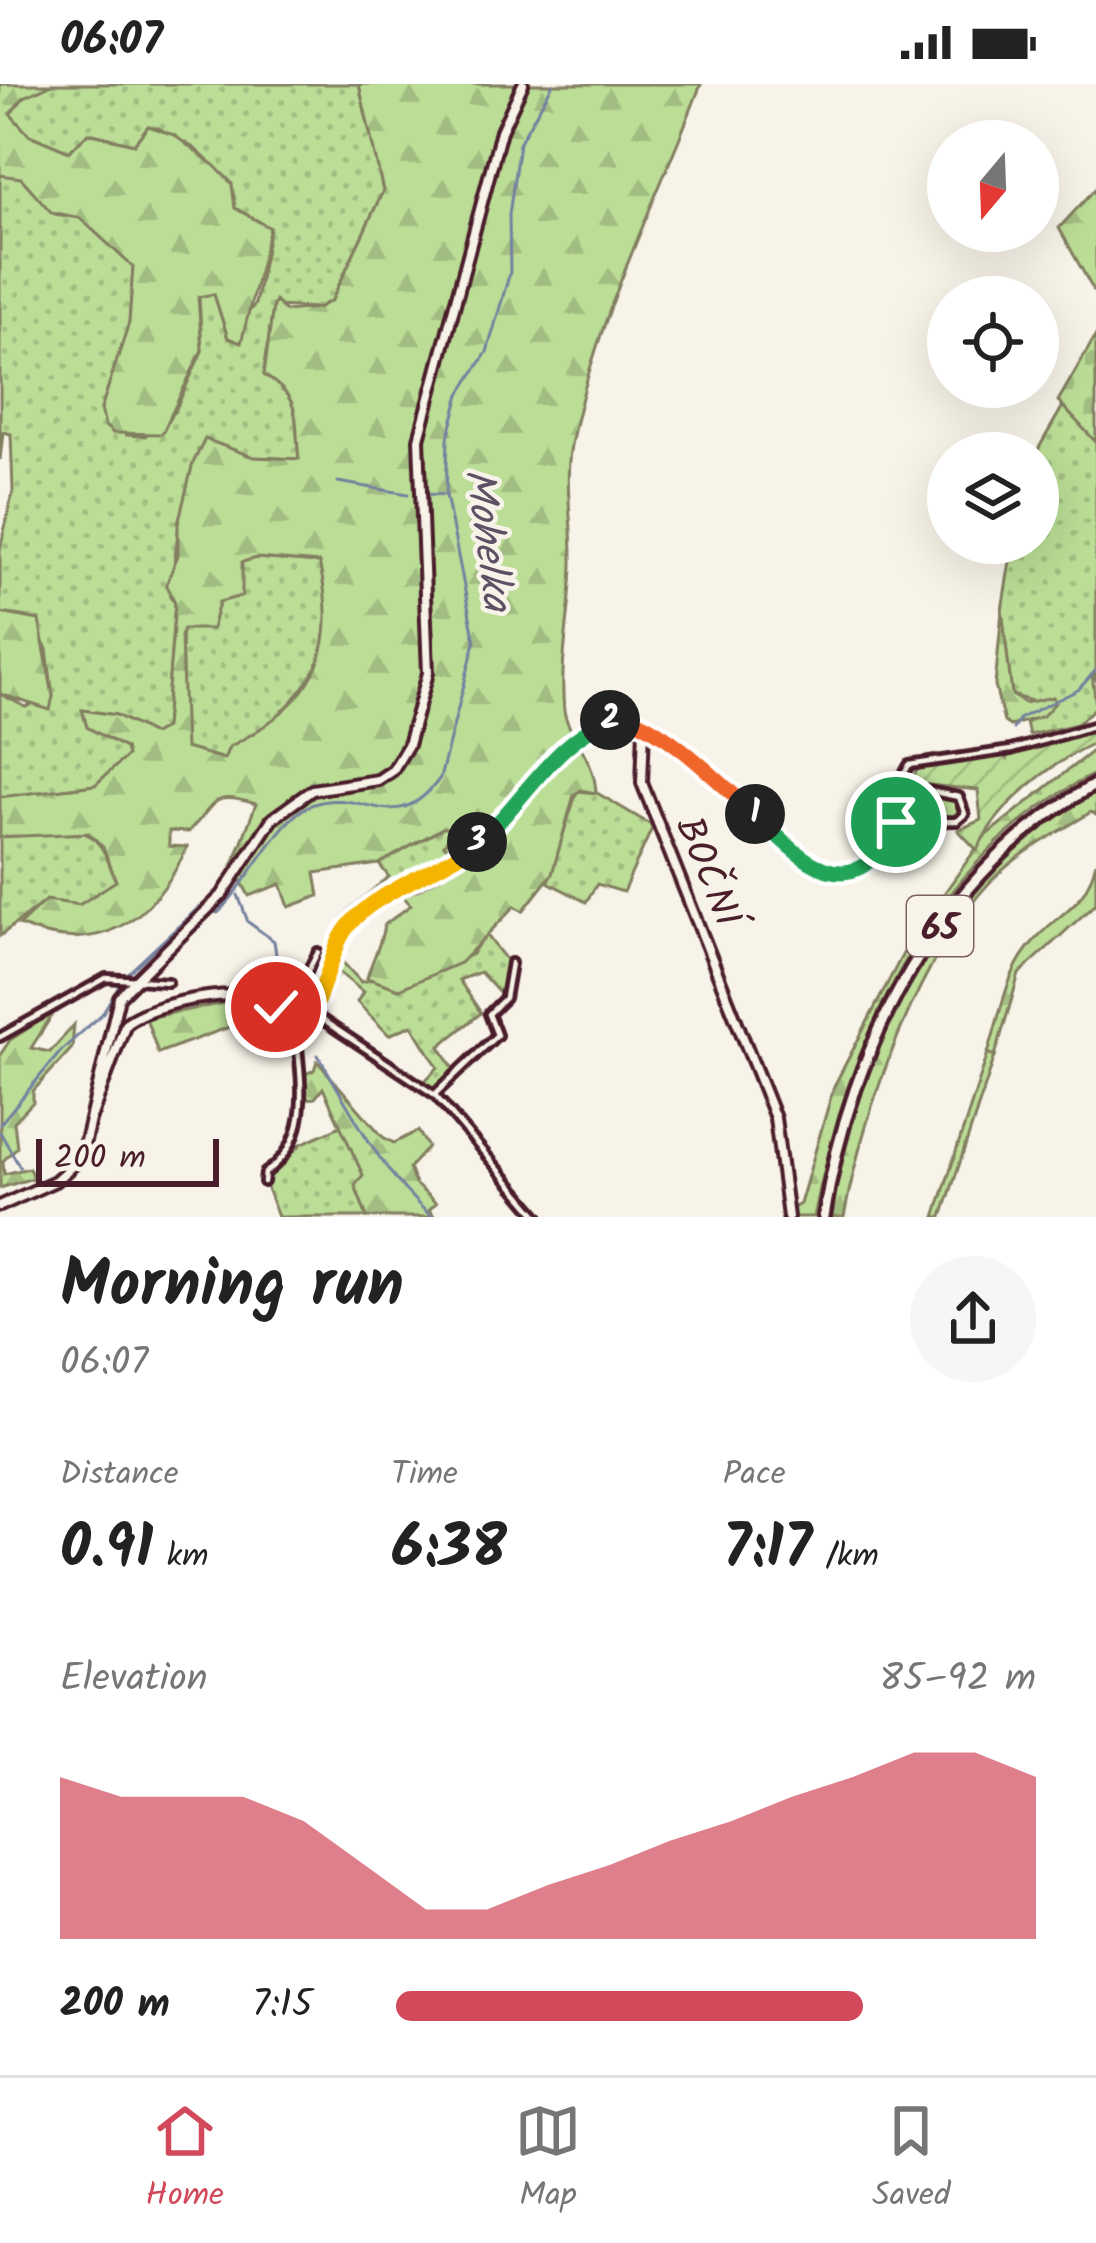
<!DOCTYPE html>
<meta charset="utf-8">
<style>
:root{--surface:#fff;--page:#f6f6f6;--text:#222;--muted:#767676;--line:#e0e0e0;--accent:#d1495b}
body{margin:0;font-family:Kalam,sans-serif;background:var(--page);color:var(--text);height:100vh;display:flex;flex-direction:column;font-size:45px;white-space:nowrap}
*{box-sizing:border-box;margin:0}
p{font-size:39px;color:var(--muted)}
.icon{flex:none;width:66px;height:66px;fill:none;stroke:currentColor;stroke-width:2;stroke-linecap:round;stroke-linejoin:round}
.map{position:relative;height:1133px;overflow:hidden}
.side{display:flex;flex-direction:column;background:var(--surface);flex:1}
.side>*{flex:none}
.needle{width:78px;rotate:199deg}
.controls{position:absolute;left:927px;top:36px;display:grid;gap:24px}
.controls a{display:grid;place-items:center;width:132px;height:132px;border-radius:50%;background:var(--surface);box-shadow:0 12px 48px #0002;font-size:60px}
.scale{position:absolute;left:36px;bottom:30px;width:183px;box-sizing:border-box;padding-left:12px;border:6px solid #4a1f2b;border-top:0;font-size:33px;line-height:42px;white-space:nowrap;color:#4a1f2b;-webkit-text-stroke:9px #f7f3e8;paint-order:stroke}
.pin{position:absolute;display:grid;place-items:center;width:102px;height:102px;color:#fff;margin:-51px;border:6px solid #fff;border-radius:50%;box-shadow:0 3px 12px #0007}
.km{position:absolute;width:60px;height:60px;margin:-30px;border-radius:50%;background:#222;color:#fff;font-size:33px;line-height:60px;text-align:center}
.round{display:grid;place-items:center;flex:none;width:126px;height:126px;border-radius:63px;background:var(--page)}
.headline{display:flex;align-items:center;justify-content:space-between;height:204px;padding:0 60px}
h1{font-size:66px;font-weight:700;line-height:90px}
.stats{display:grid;grid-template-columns:repeat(3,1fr);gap:18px;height:204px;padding:12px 60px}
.stats div{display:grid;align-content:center}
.stats b{font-size:60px;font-weight:700}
.stats small{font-size:33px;font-weight:400}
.stats p{font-size:33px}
.chart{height:336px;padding:24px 60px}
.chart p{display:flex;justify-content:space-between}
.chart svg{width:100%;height:216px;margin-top:12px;fill:var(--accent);opacity:.7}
ul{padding:0 60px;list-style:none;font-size:39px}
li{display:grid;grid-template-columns:192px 144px 1fr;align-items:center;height:90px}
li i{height:30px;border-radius:15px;background:var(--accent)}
.status{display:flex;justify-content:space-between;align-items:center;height:84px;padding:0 60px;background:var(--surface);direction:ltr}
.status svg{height:33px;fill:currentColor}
.tab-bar{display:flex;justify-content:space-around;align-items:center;height:168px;border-top:3px solid var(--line);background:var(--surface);font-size:33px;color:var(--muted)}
.tab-bar a{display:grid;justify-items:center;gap:6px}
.tab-bar .on{color:var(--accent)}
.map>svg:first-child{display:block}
.grass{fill:url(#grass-dots);stroke:#827e60;stroke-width:3}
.forest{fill:url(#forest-firs);stroke:#827e60;stroke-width:3;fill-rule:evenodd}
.cemetery{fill:url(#cemetery-stones);stroke:#827e60;stroke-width:3}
.garden{fill:url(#garden-furrows);stroke:#827e60;stroke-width:3}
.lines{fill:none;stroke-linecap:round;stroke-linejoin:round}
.stream{stroke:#74819f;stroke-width:3}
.street-casing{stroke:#4a1f2b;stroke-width:14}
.secondary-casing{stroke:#4a1f2b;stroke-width:16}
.primary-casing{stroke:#4a1f2b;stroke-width:18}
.street{stroke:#f7f3e8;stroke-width:4.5}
.secondary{stroke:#f7f3e8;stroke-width:8}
.primary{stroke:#f7f3e8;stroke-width:9}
.split-1-casing{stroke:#fff;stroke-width:24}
.split-2-casing{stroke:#fff;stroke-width:24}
.split-3-casing{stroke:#fff;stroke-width:24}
.split-4-casing{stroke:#fff;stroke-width:24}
.split-5-casing{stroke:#fff;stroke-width:24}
.split-1{stroke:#22a559;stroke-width:15}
.split-2{stroke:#f0652b;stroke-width:15}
.split-3{stroke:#22a559;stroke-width:15}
.split-4{stroke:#f5b400;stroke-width:15}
.split-5{stroke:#f5b400;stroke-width:15}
.labels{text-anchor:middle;stroke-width:9;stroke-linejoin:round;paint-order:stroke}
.shield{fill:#f7f3e8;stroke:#7e5f64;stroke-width:3}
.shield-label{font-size:36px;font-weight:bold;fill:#4a1f2b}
.street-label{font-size:39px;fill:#4a1f2b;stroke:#f7f3e8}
.water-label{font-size:42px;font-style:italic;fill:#5f5065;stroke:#f7f3e8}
</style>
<div class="status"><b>06:07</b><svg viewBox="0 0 49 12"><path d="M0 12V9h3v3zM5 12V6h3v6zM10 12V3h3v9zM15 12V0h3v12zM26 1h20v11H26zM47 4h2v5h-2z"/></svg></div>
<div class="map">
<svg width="1096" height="1133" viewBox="0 0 1096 1133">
<defs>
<pattern id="grass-dots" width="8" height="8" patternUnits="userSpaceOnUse" patternTransform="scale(3)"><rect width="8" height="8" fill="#bbdd96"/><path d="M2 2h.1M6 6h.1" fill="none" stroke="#a2bd81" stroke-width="1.8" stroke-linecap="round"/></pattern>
<pattern id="forest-firs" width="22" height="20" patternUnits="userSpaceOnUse" patternTransform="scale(3)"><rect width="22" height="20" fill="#bbdd96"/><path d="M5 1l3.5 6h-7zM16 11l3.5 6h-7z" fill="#a2bd81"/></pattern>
<pattern id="cemetery-stones" width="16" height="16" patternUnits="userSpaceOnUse" patternTransform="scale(3)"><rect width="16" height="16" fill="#bbdd96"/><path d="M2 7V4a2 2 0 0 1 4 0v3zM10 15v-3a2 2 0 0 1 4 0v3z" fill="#a2bd81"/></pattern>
<pattern id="garden-furrows" width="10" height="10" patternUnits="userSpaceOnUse" patternTransform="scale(3)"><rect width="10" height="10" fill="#bbdd96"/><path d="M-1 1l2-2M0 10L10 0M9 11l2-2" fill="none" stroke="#a2bd81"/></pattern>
</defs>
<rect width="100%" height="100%" fill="#f7f3e8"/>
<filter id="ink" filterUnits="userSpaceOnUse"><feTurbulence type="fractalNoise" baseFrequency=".00833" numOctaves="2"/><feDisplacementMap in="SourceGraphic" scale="24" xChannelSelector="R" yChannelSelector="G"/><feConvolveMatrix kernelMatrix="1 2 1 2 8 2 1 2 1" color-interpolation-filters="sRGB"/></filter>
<g filter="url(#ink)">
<!-- grass -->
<g class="grass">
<path d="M 52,0 L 359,0 L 383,107 L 332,216 L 318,224 L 273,222 L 264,291 C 303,315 294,333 299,375 L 253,373 L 217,360 L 180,432 L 170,512 L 175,518 L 165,644 L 153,650 L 116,631 L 83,626 L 87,643 L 125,664 L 127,672 L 95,701 L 0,713 L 0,610 L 26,623 L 53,613 L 47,565 L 28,533 L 0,529 L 0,466 L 13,407 L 11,350 L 3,348 L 0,376 L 0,91 L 21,93 L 55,130 L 80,134 L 133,183 L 129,239 L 101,325 L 126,351 L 145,352 L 175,327 L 202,267 L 199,212 L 214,210 L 228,254 L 255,220 L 270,144 L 235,124 L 229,96 L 194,64 L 158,44 L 149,42 L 134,60 L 88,49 L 69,68 L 29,51 L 10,30 L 24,13 Z"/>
<path d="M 1063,322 L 1096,358 L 1096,596 L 1092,589 L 1096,623 L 1077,640 L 1029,651 L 1026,639 L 1050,623 L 1012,611 L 1002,526 L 1013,459 L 1038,459 L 1036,369 Z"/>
<path d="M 257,474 L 320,479 C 344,584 301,616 224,675 L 184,664 L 181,552 L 183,544 L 212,544 L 219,518 C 238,506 245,503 241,478 Z"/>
<path d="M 886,695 L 907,710 L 954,717 L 958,728 L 952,733 C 922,732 893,724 875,753 Z"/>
<path d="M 577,707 L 597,709 L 653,742 L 623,808 L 597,800 L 586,818 L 548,798 Z"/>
<path d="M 445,743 L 453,749 L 455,772 L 358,818 L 389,793 L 379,780 Z"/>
<path d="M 74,746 C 102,751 107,773 116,798 L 79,821 L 46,816 L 0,852 L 0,753 Z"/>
<path d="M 485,849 L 507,877 L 503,913 L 480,888 L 459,896 L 481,929 L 440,962 L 455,987 L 440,1003 L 430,1004 L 423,999 L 438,983 L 412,941 L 389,951 L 357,918 L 363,908 L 340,889 L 335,895 L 338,873 L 361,898 L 374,895 L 399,905 L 472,870 Z"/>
<path d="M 988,969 L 995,972 L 942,1133 L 935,1133 Z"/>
<path d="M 343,1041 L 364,1091 L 357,1107 L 367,1133 L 278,1133 L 265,1099 L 301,1060 Z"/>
</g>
<!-- forest -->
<g class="forest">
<path d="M 0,0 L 52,0 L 24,13 L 10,30 L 29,51 L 69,68 L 88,49 L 134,60 L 148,42 L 174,51 L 215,82 L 232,100 L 235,124 L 270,144 L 241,259 L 228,254 L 214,210 L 198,213 L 202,266 L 162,350 L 113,349 L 105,342 L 101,325 L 129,239 L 133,183 L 80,134 L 51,128 L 21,94 L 0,91 Z"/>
<path d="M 359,0 L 701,0 C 655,121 596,233 571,361 C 564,401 573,441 572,480 C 571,529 559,577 564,626 C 567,650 595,673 596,709 L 581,706 L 574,711 L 552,790 L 523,827 L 515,822 L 460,879 L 399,905 L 367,894 C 372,875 381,862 384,841 L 411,821 L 401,810 L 458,775 L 444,761 L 452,748 L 444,743 L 379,780 L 315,789 L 319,812 L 289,823 L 281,800 L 249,812 L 233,781 L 256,720 C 210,706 218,719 188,748 L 169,747 L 169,762 L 187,763 C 154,837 97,875 19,841 L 46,816 L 79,821 L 116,797 L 103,763 L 89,749 L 0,753 L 0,713 L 95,701 L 127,672 L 125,664 L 87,643 L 82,626 L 116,631 L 153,650 L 165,644 L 175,518 L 166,501 L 178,471 L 178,440 L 193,379 L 205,355 L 253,373 L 299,375 C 294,333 303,315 264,291 L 273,222 L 275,217 L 285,227 L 318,224 L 332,216 L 383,107 ZM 257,474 L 319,479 C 342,572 310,621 229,663 L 224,675 L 185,664 L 181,552 L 183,545 L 212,545 L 219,518 L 242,512 L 242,478 Z"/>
<path d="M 1096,104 L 1096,211 L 1059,144 Z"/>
<path d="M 1002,526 L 1012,611 L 1025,619 L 1053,613 L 1055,619 L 1043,632 L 1010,642 L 1004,638 L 995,602 Z"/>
<path d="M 0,529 L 39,536 L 53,612 L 50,626 L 0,610 Z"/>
<path d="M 1096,664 L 1096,689 C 930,772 848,960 814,1133 L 791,1133 L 790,1126 L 800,1120 L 834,1002 L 908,860 L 985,752 Z"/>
<path d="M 1096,708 L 1096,731 L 1091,728 C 1058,749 1019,768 992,796 C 916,876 864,1026 844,1133 L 830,1133 C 856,969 944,788 1096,708 Z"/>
<path d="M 1096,778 L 1096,819 L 1019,890 L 995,972 L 988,969 C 999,935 1005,893 1028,864 C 1056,827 1084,828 1096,778 Z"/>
<path d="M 225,919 L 232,942 L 158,969 L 146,934 Z"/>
<path d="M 55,927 L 31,964 L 50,968 L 74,941 L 72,964 L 33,1007 L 33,1018 L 14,1038 L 17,1063 L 3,1077 L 4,1090 L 29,1084 L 33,1094 L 0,1104 L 0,971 L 10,956 Z"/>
<path d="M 317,977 L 383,1053 L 394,1059 L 418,1047 L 428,1063 L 409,1084 L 415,1100 L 436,1119 L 429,1126 L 435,1133 L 367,1133 L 355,1101 L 363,1091 L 323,1004 L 315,1014 L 303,1015 L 301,992 L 314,986 Z"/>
</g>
<!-- cemetery -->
<path class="cemetery" d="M 1096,251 L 1096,358 L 1058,317 Z"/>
<!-- garden -->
<path class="garden" d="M 1096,647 L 1096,658 C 1051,679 999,719 977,766 L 958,746 L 981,736 L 978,706 L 919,700 L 913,694 L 919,682 L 1001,670 L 1007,675 L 1007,669 Z"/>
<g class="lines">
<!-- stream -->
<g class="stream">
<path d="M 338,398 L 408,410"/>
<path d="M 425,410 L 446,411"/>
<path d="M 1013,645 L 1020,634 L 1078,606 L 1096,586"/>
<path d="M 238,811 L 248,838 L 274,857 L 282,912"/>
<path d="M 318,971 C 353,1029 380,1088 432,1133"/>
<path d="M 0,1040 L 62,966 L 102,930 L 124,893 L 199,823 L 218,829 C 245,804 279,733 311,721 C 362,701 394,757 440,694 L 475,558 L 446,411 L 448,354 L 460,310 L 487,268 L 510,188 L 509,131 L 519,59 L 553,0"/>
<path d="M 0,1048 L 20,1083"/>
</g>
<!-- street casing -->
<g class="street-casing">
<g id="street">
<path d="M 644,644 L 666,650 L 797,769 C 855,807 861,778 896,738 L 957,737 L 965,730 L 959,713 L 909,703 L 903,692 L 909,681 L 1011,666 L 1096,641"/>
<path d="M 276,923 L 301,900 L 318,868"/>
<path d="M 309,927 L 435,1011 L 539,1133"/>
<path d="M 0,953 L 106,894 L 168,898"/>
<path d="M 435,1010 L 497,951 L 489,930 L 505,914 L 511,879"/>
<path d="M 264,1098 L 265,1089 C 318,1054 298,987 295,930"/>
</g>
</g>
<!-- secondary casing -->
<g class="secondary-casing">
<g id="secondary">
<path d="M 92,1031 L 126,939 C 153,920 214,908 247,912 C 271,915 285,935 309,927 C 336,904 328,863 350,835 C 365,815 392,810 414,800 C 442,786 467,768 490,747 C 533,709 565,634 630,634 L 644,644 L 642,699 L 775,1034 L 788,1133"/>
<path d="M 0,1122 L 55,1097 L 81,1074 L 119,913 L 222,811 L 272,735 L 312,706 L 378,696 L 393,686 L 408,661 L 428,589 L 419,355 L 501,47 L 523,0"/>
</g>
</g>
<!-- primary casing -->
<g class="primary-casing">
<path id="primary" d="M 824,1133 C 849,963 941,785 1096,700"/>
</g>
<!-- street -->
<use href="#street" class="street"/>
<!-- secondary -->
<use href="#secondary" class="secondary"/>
<!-- primary -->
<use href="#primary" class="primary"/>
</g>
</g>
<g class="lines" filter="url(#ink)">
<!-- split-1 casing -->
<g class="split-1-casing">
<path id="split-1" d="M 755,730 C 779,753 822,804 861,783 C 876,775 884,751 896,738"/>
</g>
<!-- split-2 casing -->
<g class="split-2-casing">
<path id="split-2" d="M 610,636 L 631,634 C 676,653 715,695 755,730"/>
</g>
<!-- split-3 casing -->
<g class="split-3-casing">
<path id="split-3" d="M 477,758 C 523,721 552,657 610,636"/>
</g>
<!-- split-4 casing -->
<g class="split-4-casing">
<path id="split-4" d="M 336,865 C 353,811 431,795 477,758"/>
</g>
<!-- split-5 casing -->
<g class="split-5-casing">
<path id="split-5" d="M 276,923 L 295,931 L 316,921 L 336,865"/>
</g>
<!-- split-1 -->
<use href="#split-1" class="split-1"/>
<!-- split-2 -->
<use href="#split-2" class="split-2"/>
<!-- split-3 -->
<use href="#split-3" class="split-3"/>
<!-- split-4 -->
<use href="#split-4" class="split-4"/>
<!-- split-5 -->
<use href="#split-5" class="split-5"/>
</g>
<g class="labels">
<!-- shield labels -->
<rect class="shield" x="907" y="812" width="66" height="60" rx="9"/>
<g class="shield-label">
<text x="940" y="855">65</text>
</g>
<!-- street labels -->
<g class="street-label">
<text transform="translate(710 787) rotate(68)" y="14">BOČNÍ</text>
</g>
<!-- water labels -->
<g class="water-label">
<text transform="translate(490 455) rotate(82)" y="15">Mohelka</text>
</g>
</g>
</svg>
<div class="controls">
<a><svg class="needle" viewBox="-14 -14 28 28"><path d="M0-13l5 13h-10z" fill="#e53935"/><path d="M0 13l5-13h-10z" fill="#767676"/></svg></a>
<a><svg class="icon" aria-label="locate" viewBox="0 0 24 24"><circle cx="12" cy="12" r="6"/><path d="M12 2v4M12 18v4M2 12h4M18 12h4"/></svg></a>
<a><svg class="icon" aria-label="layers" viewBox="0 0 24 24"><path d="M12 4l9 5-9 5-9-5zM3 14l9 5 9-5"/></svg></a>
</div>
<div class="scale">200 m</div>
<div class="pin" style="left:896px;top:738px;background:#1e9e55"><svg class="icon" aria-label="arrive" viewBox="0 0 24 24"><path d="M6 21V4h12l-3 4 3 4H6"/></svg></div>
<div class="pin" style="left:276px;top:923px;background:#d93025"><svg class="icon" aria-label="check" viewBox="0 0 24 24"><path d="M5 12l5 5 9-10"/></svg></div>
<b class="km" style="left:755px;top:730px">1</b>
<b class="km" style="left:610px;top:636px">2</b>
<b class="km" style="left:477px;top:758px">3</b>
</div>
<section class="side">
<div class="headline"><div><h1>Morning run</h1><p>06:07</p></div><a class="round"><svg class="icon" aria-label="share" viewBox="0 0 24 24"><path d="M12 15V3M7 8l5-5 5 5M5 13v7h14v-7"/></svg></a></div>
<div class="stats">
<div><p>Distance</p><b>0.91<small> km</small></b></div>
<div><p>Time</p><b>6:38</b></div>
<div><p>Pace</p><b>7:17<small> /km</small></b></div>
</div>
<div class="chart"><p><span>Elevation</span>85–92 m</p>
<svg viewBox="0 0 160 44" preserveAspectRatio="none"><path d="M0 44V11L10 15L20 15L30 15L40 20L50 29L60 38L70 38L80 33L90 29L100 24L110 20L120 15L130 11L140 6L150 6L160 11V44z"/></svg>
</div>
<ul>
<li><b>200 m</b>7:15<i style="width:73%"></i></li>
</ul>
</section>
<nav class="tab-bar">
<a class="on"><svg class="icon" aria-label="home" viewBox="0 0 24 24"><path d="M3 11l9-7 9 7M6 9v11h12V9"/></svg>Home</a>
<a><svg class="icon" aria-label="map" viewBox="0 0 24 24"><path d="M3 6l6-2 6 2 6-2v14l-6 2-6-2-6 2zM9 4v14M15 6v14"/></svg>Map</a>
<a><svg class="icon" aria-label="saved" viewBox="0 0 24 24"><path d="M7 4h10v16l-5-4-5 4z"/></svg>Saved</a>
</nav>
